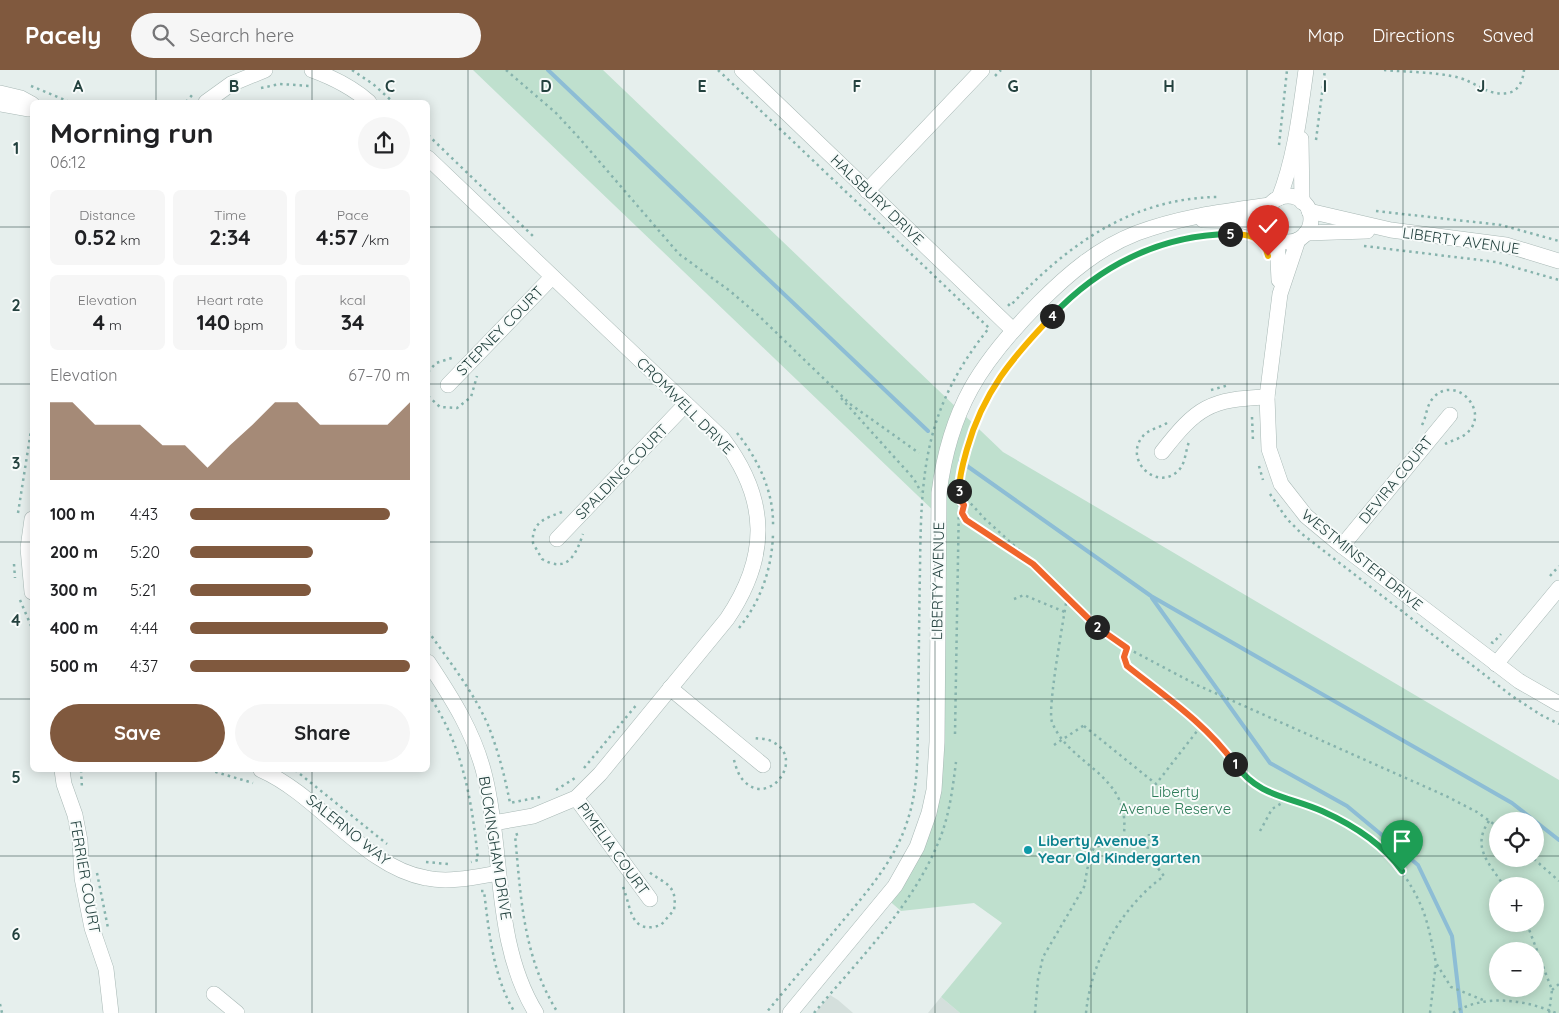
<!DOCTYPE html>
<meta charset="utf-8">
<style>
:root{--surface:#fff;--page:#f6f6f6;--text:#202124;--muted:#757577;--accent:#80593e}
body{margin:0;font-family:Quicksand,sans-serif;background:var(--page);color:var(--text);height:100vh;display:flex;flex-direction:column;font-size:19px;white-space:nowrap}
*{box-sizing:border-box;margin:0}
p{font-size:16px;color:var(--muted)}
.icon{flex:none;width:28px;height:28px;fill:none;stroke:currentColor;stroke-width:2;stroke-linecap:round;stroke-linejoin:round}
.map{position:relative;flex:1;overflow:hidden}
.drawer{position:absolute;left:30px;top:30px;width:400px;height:672px;display:flex;flex-direction:column;background:var(--surface);border-radius:8px;box-shadow:0 2px 12px #0003}
.drawer>*{flex:none}
.buttons{position:absolute;left:1489px;top:742px;display:grid;gap:10px}
.buttons a{display:grid;place-items:center;width:55px;height:55px;border-radius:50%;background:var(--surface);box-shadow:0 2px 12px #0003;font-size:25px}
.pin{position:absolute;display:grid;place-items:center;width:42px;height:42px;color:#fff;margin:-51px -21px;border-radius:50% 50% 50% 0;rotate:-45deg;box-shadow:0 0 5px #0007}
.pin .icon{rotate:45deg}
.km{position:absolute;width:25px;height:25px;margin:-12px;border-radius:50%;background:#222;color:#fff;font-size:14px;line-height:25px;text-align:center}
.round{display:grid;place-items:center;flex:none;width:52px;height:52px;border-radius:26px;background:var(--page)}
.headline{display:flex;align-items:center;justify-content:space-between;height:85px;padding:0 20px}
h1{font-size:28px;font-weight:700;line-height:38px}
.metrics{display:grid;grid-template-columns:repeat(3,1fr);gap:8px;height:85px;padding:5px 20px}
.metrics div{display:grid;align-content:center;border-radius:8px;background:var(--page);text-align:center}
.metrics b{font-size:21px;font-weight:700}
.metrics small{font-size:14px;font-weight:400}
.metrics p{font-size:14px}
.chart{height:140px;padding:10px 20px}
.chart p{display:flex;justify-content:space-between}
.chart svg{width:100%;height:90px;margin-top:5px;fill:var(--accent);opacity:.7}
.button{display:flex;gap:10px;margin-top:auto;padding:10px 20px}
.button a{flex:1;height:58px;border-radius:30px;background:var(--accent);color:#fff;font-size:20px;font-weight:700;line-height:58px;text-align:center}
.button a+a{background:var(--page);color:var(--text)}
ul{padding:0 20px;list-style:none;font-size:16px}
li{display:grid;grid-template-columns:80px 60px 1fr;align-items:center;height:38px}
li i{height:12px;border-radius:6px;background:var(--accent)}
header{display:flex;align-items:center;gap:30px;box-sizing:border-box;height:70px;padding:0 25px;background:var(--accent);color:#fff}
header strong{font-size:24px}
nav{display:flex;gap:28px;margin-inline-start:auto;font-size:18px}
.search{width:350px;height:45px;background:var(--page);display:flex;align-items:center;gap:12px;box-sizing:border-box;padding:0 18px;border-radius:28px;color:var(--muted);font-size:19px}
.map>svg:first-child{display:block}
.built{fill:#d4dfdc}
.green{fill:#bfe0ce;fill-rule:evenodd}
.lines{fill:none;stroke-linecap:round;stroke-linejoin:round}
.stream{stroke:#8dbdd5;stroke-width:4}
.minor-casing{stroke:#a8b8b5;stroke-width:16}
.path{stroke:#86b3ad;stroke-width:2.5;stroke-dasharray:2.5 4;stroke-linecap:butt}
.minor{stroke:#fff;stroke-width:15}
.path-bridge{stroke:#86b3ad;stroke-width:2.5;stroke-dasharray:2.5 4;stroke-linecap:butt}
.split-1-casing{stroke:#fff;stroke-width:10}
.split-2-casing{stroke:#fff;stroke-width:10}
.split-3-casing{stroke:#fff;stroke-width:10}
.split-4-casing{stroke:#fff;stroke-width:10}
.split-5-casing{stroke:#fff;stroke-width:10}
.split-6-casing{stroke:#fff;stroke-width:10}
.split-1{stroke:#22a559;stroke-width:6}
.split-2{stroke:#f0652b;stroke-width:6}
.split-3{stroke:#f0652b;stroke-width:6}
.split-4{stroke:#f5b400;stroke-width:6}
.split-5{stroke:#22a559;stroke-width:6}
.split-6{stroke:#f5b400;stroke-width:6}
.grid{fill:none;stroke:#24423f;stroke-width:1;stroke-opacity:0.55}
.culture-dot{fill:#0f9aa8;stroke:#f7fbfa;stroke-width:2}
.labels{text-anchor:middle;stroke-width:4;stroke-linejoin:round;paint-order:stroke}
.street-label{font-size:15px;fill:#24423f;stroke:#f7fbfa}
.park-label{font-size:15px;fill:#2c7b58;stroke:#f7fbfa}
.culture-label{font-size:15px;font-weight:bold;fill:#0d838f;stroke:#f7fbfa;text-anchor:start}
.grid-label{font-size:16px;text-anchor:middle;font-weight:bold;fill:#24423f;stroke:#f7fbfa;stroke-width:4;stroke-linejoin:round;paint-order:stroke}
</style>
<header>
<strong>Pacely</strong>
<div class="search"><svg class="icon" aria-label="search" viewBox="0 0 24 24"><circle cx="10" cy="10" r="6"/><path d="M15 15l6 6"/></svg>Search here</div>
<nav><a>Map</a><a>Directions</a><a>Saved</a></nav>
</header>
<div class="map">
<svg width="1559" height="943" viewBox="0 0 1559 943">
<rect width="100%" height="100%" fill="#e6efed"/>
<!-- built -->
<g class="built">
<path d="M 830,925 L 838,930 L 853,943 L 815,943 Z"/>
<path d="M 941,927 L 960,943 L 928,943 Z"/>
</g>
<!-- green -->
<path class="green" d="M 473,0 L 603,0 L 1003,382 L 1559,710 L 1559,943 L 960,943 L 941,927 L 1002,853 L 974,833 L 901,841 L 886,828 L 929,744 L 939,446 ZM 1498,751 L 1535,751 L 1535,789 L 1498,789 ZM 1498,816 L 1535,816 L 1535,854 L 1498,854 ZM 1498,881 L 1535,881 L 1535,919 L 1498,919 Z"/>
<g class="lines">
<!-- stream -->
<g class="stream">
<path d="M 548,0 L 928,361"/>
<path d="M 960,391 L 1151,526 L 1512,733 L 1559,770"/>
<path d="M 1152,528 L 1270,693 L 1347,736 L 1418,795 L 1452,866 L 1461,943"/>
</g>
<!-- minor casing -->
<g class="minor-casing">
<g id="minor">
<path d="M 312,0 C 334,8 352,17 369,32"/>
<path d="M 742,0 L 1013,260"/>
<path d="M 0,23 L 21,28 L 32,34"/>
<path d="M 206,32 L 231,14 L 265,0"/>
<path d="M 0,34 L 29,39"/>
<path d="M 1301,69 L 1302,132"/>
<path d="M 428,88 L 723,369 C 769,430 769,487 727,549 L 600,704 L 576,728 L 533,746 L 493,753"/>
<path d="M 867,121 L 982,0"/>
<circle cx="1288" cy="149" r="23"/>
<path d="M 1279,128 C 1295,88 1300,42 1306,0"/>
<path d="M 1309,141 L 1391,160 L 1506,175 L 1559,191"/>
<path d="M 1203,150 L 1244,151 L 1267,158"/>
<path d="M 1306,163 L 1367,161"/>
<path d="M 1277,169 L 1279,210"/>
<path d="M 1298,170 L 1280,224 L 1267,327 L 1269,379 L 1281,414 L 1306,446 L 1342,476 L 1519,611 L 1559,634"/>
<path d="M 448,315 L 552,207"/>
<path d="M 1162,382 C 1197,337 1210,329 1267,327"/>
<path d="M 32,449 L 28,478 L 32,522"/>
<path d="M 557,469 L 686,334"/>
<path d="M 1342,476 L 1450,345"/>
<path d="M 428,592 C 452,628 475,664 485,707 C 504,784 493,873 536,943"/>
<path d="M 1496,594 L 1559,518"/>
<path d="M 670,618 L 763,695"/>
<path d="M 62,700 L 64,714 L 75,745 L 80,771 L 82,808 L 92,858 L 106,899 L 111,943"/>
<path d="M 261,700 C 320,726 364,797 426,808 C 449,813 475,807 498,803"/>
<path d="M 576,728 L 650,829"/>
<path d="M 214,924 L 237,943"/>
<path d="M 790,943 L 895,816 L 917,777 L 929,743 L 934,720 L 937,672 L 939,423 C 950,338 980,293 1039,233 C 1068,204 1098,178 1137,163 C 1183,146 1222,142 1270,135"/>
</g>
</g>
<!-- path -->
<g class="path">
<path d="M 352,0 L 373,14 L 393,32"/>
<path d="M 506,0 L 556,43 L 580,69 L 679,184 L 730,221 L 758,245 L 850,334 L 919,383"/>
<path d="M 718,0 L 989,258 C 924,339 921,401 920,500 C 919,545 919,590 918,636 C 917,674 920,712 908,749 C 895,792 864,825 836,859 C 813,887 789,915 766,943"/>
<path d="M 1384,0 C 1405,2 1450,2 1468,11 C 1481,17 1492,26 1508,23 C 1519,21 1523,10 1524,0"/>
<path d="M 995,6 L 1001,0"/>
<path d="M 31,16 L 70,32"/>
<path d="M 261,18 L 280,14 L 310,16"/>
<path d="M 186,32 L 193,24"/>
<path d="M 428,65 L 535,168"/>
<path d="M 1316,70 L 1325,0"/>
<path d="M 1279,75 L 1287,0"/>
<path d="M 1376,141 L 1501,155 L 1559,171"/>
<path d="M 1364,176 L 1496,192 L 1559,210"/>
<path d="M 1008,234 L 1010,236 C 1066,176 1131,128 1218,127"/>
<path d="M 428,302 L 436,293 L 455,287"/>
<path d="M 1211,320 L 1229,315"/>
<path d="M 428,326 L 440,337 L 457,338 L 471,327 L 477,306"/>
<path d="M 841,328 L 914,409 L 921,422"/>
<path d="M 1252,347 L 1253,371"/>
<path d="M 1167,353 C 1159,358 1149,359 1143,366 C 1123,389 1156,422 1178,401 C 1186,393 1185,382 1189,372"/>
<path d="M 1422,355 C 1427,346 1426,335 1434,327 C 1455,305 1489,339 1469,361 C 1463,368 1453,370 1445,374"/>
<path d="M 737,363 C 758,389 774,422 773,456"/>
<path d="M 1259,396 L 1263,410"/>
<path d="M 959,414 C 962,391 968,365 978,344 C 1013,265 1114,173 1203,165"/>
<path d="M 962,424 L 985,449 L 1051,509 L 1096,556 L 1127,578 L 1197,615 L 1446,726 L 1477,742 L 1498,757"/>
<path d="M 1270,424 L 1287,449 L 1302,464 L 1512,626 L 1541,645 L 1559,654"/>
<path d="M 952,427 L 962,432 L 962,443 L 966,450 L 1028,490"/>
<path d="M 562,442 C 546,448 531,452 533,473 L 542,489 C 568,504 576,484 583,464"/>
<path d="M 18,443 L 32,354"/>
<path d="M 14,494 L 15,508"/>
<path d="M 1550,506 L 1559,496"/>
<path d="M 1067,527 C 1064,547 1047,639 1052,652 C 1069,696 1130,703 1124,763"/>
<path d="M 1014,529 L 1024,525 L 1065,542"/>
<path d="M 20,530 L 32,558"/>
<path d="M 739,558 C 761,531 772,498 773,464"/>
<path d="M 428,561 C 449,591 473,621 488,655 C 498,680 505,707 510,733 L 540,727"/>
<path d="M 1491,572 L 1493,573 L 1501,564"/>
<path d="M 1127,578 L 1124,587 L 1127,596 C 1155,619 1186,640 1212,666 C 1229,682 1238,703 1257,717 C 1276,729 1300,732 1321,741 C 1366,760 1403,792 1422,838 C 1429,855 1432,875 1436,893"/>
<path d="M 428,624 C 463,675 472,731 478,790 L 471,792"/>
<path d="M 1084,656 L 1156,714 L 1201,656"/>
<path d="M 955,664 L 959,429"/>
<path d="M 1054,675 L 1086,654"/>
<path d="M 734,690 C 736,697 738,705 744,711 C 769,738 806,689 773,672 C 767,668 760,669 754,668"/>
<path d="M 584,698 L 638,633"/>
<path d="M 81,700 L 82,718"/>
<path d="M 209,700 L 253,713"/>
<path d="M 295,700 L 387,774"/>
<path d="M 556,720 L 575,708"/>
<path d="M 1489,751 C 1471,777 1489,793 1504,816"/>
<path d="M 1260,761 L 1272,739 L 1287,730"/>
<path d="M 518,764 L 515,765 C 521,829 523,887 558,943"/>
<path d="M 1534,789 L 1559,811"/>
<path d="M 426,792 L 448,794"/>
<path d="M 97,803 L 108,858"/>
<path d="M 623,817 C 631,835 629,866 661,855 L 674,840 C 678,815 665,814 649,802"/>
<path d="M 481,821 L 484,821 C 489,862 493,907 515,943"/>
<path d="M 1527,854 L 1552,920 L 1549,943"/>
<path d="M 1552,920 L 1559,914"/>
<path d="M 0,934 L 2,943"/>
<path d="M 814,943 C 860,888 917,832 942,763 C 950,740 953,716 956,692"/>
<path d="M 1035,943 L 1038,909 L 1043,887 L 1084,817 L 1090,785 L 1094,778 L 1103,774"/>
<path d="M 1086,943 C 1091,891 1121,837 1164,806 L 1147,784 L 1149,764"/>
<path d="M 1430,943 L 1436,893 L 1451,917 L 1483,930"/>
<path d="M 1453,943 C 1484,924 1523,929 1556,943"/>
</g>
<!-- minor -->
<use href="#minor" class="minor"/>
<!-- path-bridge -->
<path class="path-bridge" d="M 959,429 L 959,414"/>
</g>
<g class="lines">
<!-- split-1 casing -->
<g class="split-1-casing">
<path id="split-1" d="M 1235,694 C 1259,727 1288,726 1322,741 C 1351,754 1383,774 1402,801"/>
</g>
<!-- split-2 casing -->
<g class="split-2-casing">
<path id="split-2" d="M 1097,557 L 1127,578 L 1124,587 L 1127,596 C 1166,627 1206,654 1235,694"/>
</g>
<!-- split-3 casing -->
<g class="split-3-casing">
<path id="split-3" d="M 959,421 L 959,429 L 964,435 L 962,443 L 966,450 L 1033,494 L 1097,557"/>
</g>
<!-- split-4 casing -->
<g class="split-4-casing">
<path id="split-4" d="M 959,421 C 959,406 963,393 967,379 C 983,322 1012,288 1052,246"/>
</g>
<!-- split-5 casing -->
<g class="split-5-casing">
<path id="split-5" d="M 1052,246 C 1099,196 1160,165 1230,164"/>
</g>
<!-- split-6 casing -->
<g class="split-6-casing">
<path id="split-6" d="M 1230,164 C 1247,164 1264,166 1268,186"/>
</g>
<!-- split-1 -->
<use href="#split-1" class="split-1"/>
<!-- split-2 -->
<use href="#split-2" class="split-2"/>
<!-- split-3 -->
<use href="#split-3" class="split-3"/>
<!-- split-4 -->
<use href="#split-4" class="split-4"/>
<!-- split-5 -->
<use href="#split-5" class="split-5"/>
<!-- split-6 -->
<use href="#split-6" class="split-6"/>
</g>
<!-- grid -->
<path class="grid" d="M 156,0 L 156,32M 312,0 L 312,32M 468,0 L 468,943M 624,0 L 624,943M 780,0 L 780,943M 935,0 L 935,943M 1091,0 L 1091,943M 1247,0 L 1247,943M 1403,0 L 1403,943M 0,157 L 32,157M 428,157 L 1559,157M 0,314 L 32,314M 428,314 L 1559,314M 0,472 L 32,472M 428,472 L 1559,472M 0,629 L 32,629M 428,629 L 1559,629M 156,700 L 156,943M 312,700 L 312,943M 0,786 L 1498,786M 1535,786 L 1559,786"/>
<!-- markers -->
<circle class="culture-dot" cx="1028" cy="780" r="5"/>
<g class="labels">
<!-- street labels -->
<g class="street-label">
<text transform="translate(877 130) rotate(44)" y="5">HALSBURY DRIVE</text>
<text transform="translate(1461 171) rotate(8)" y="5">LIBERTY AVENUE</text>
<text transform="translate(500 261) rotate(-46)" y="5">STEPNEY COURT</text>
<text transform="translate(685 336) rotate(45)" y="5">CROMWELL DRIVE</text>
<text transform="translate(622 402) rotate(-46)" y="5">SPALDING COURT</text>
<text transform="translate(1396 410) rotate(-51)" y="5">DEVIRA COURT</text>
<text transform="translate(1362 490) rotate(39)" y="5">WESTMINSTER DRIVE</text>
<text transform="translate(938 511) rotate(-89)" y="5">LIBERTY AVENUE</text>
<text transform="translate(348 760) rotate(39)" y="5">SALERNO WAY</text>
<text transform="translate(495 778) rotate(81)" y="5">BUCKINGHAM DRIVE</text>
<text transform="translate(613 779) rotate(54)" y="5">PIMELIA COURT</text>
<text transform="translate(85 807) rotate(80)" y="5">FERRIER COURT</text>
</g>
<!-- park labels -->
<g class="park-label">
<text x="1175" y="727">Liberty<tspan x="1175" dy="17">Avenue Reserve</tspan></text>
</g>
<!-- culture labels -->
<g class="culture-label">
<text x="1038" y="776">Liberty Avenue 3<tspan x="1038" dy="17">Year Old Kindergarten</tspan></text>
</g>
</g>
<g class="grid-label">
<text x="78" y="22">A</text>
<text x="234" y="22">B</text>
<text x="390" y="22">C</text>
<text x="546" y="22">D</text>
<text x="702" y="22">E</text>
<text x="857" y="22">F</text>
<text x="1013" y="22">G</text>
<text x="1169" y="22">H</text>
<text x="1325" y="22">I</text>
<text x="1481" y="22">J</text>
<text x="16" y="84">1</text>
<text x="16" y="241">2</text>
<text x="16" y="399">3</text>
<text x="16" y="556">4</text>
<text x="16" y="713">5</text>
<text x="16" y="870">6</text>
</g>
</svg>
<div class="buttons">
<a><svg class="icon" aria-label="locate" viewBox="0 0 24 24"><circle cx="12" cy="12" r="6"/><path d="M12 2v4M12 18v4M2 12h4M18 12h4"/></svg></a>
<a>+</a>
<a>−</a>
</div>
<div class="pin" style="left:1402px;top:801px;background:#1e9e55"><svg class="icon" aria-label="arrive" viewBox="0 0 24 24"><path d="M6 21V4h12l-3 4 3 4H6"/></svg></div>
<div class="pin" style="left:1268px;top:186px;background:#d93025"><svg class="icon" aria-label="check" viewBox="0 0 24 24"><path d="M5 12l5 5 9-10"/></svg></div>
<b class="km" style="left:1235px;top:694px">1</b>
<b class="km" style="left:1097px;top:557px">2</b>
<b class="km" style="left:959px;top:421px">3</b>
<b class="km" style="left:1052px;top:246px">4</b>
<b class="km" style="left:1230px;top:164px">5</b>
<section class="drawer">
<div class="headline"><div><h1>Morning run</h1><p>06:12</p></div><a class="round"><svg class="icon" aria-label="share" viewBox="0 0 24 24"><path d="M12 15V3M7 8l5-5 5 5M5 13v7h14v-7"/></svg></a></div>
<div class="metrics">
<div><p>Distance</p><b>0.52<small> km</small></b></div>
<div><p>Time</p><b>2:34</b></div>
<div><p>Pace</p><b>4:57<small> /km</small></b></div>
</div>
<div class="metrics">
<div><p>Elevation</p><b>4<small> m</small></b></div>
<div><p>Heart rate</p><b>140<small> bpm</small></b></div>
<div><p>kcal</p><b>34</b></div>
</div>
<div class="chart"><p><span>Elevation</span>67–70 m</p>
<svg viewBox="0 0 160 44" preserveAspectRatio="none"><path d="M0 44V6L10 6L20 17L30 17L40 17L50 27L60 27L70 38L80 27L90 17L100 6L110 6L120 17L130 17L140 17L150 17L160 6V44z"/></svg>
</div>
<ul>
<li><b>100 m</b>4:43<i style="width:91%"></i></li>
<li><b>200 m</b>5:20<i style="width:56%"></i></li>
<li><b>300 m</b>5:21<i style="width:55%"></i></li>
<li><b>400 m</b>4:44<i style="width:90%"></i></li>
<li><b>500 m</b>4:37<i style="width:100%"></i></li>
</ul>
<div class="button"><a>Save</a><a>Share</a></div>
</section>
</div>
